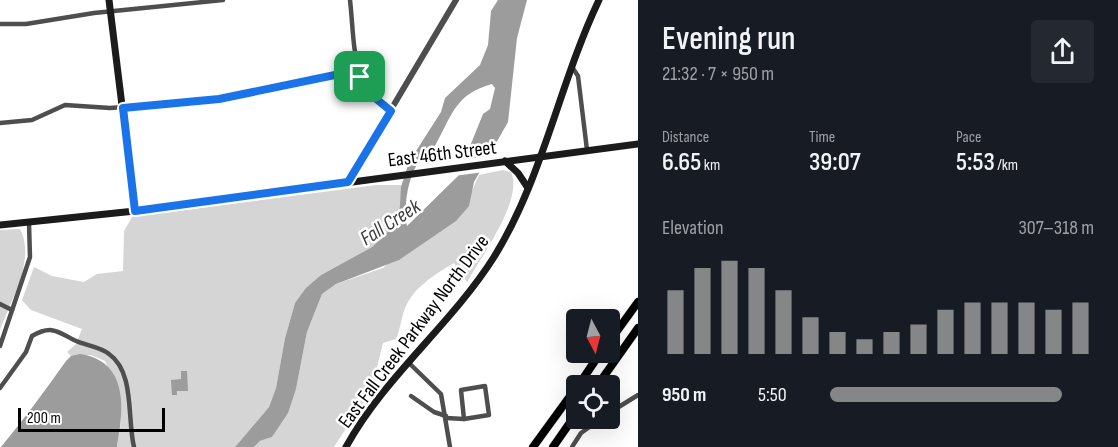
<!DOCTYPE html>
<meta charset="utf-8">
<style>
:root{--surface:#171b24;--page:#242831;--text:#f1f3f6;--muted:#9ea1a6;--accent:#858687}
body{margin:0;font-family:"Sofia Sans Condensed",sans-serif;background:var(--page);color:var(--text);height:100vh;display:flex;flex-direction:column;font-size:22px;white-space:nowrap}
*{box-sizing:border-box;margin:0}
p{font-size:20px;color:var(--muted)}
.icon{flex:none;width:33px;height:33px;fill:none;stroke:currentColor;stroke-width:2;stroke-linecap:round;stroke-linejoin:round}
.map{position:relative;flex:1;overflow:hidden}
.sheet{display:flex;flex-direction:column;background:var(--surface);width:480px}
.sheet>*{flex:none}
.needle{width:39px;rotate:173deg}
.buttons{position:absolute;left:566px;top:309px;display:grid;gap:12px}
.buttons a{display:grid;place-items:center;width:54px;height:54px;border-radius:6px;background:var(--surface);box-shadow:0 6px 24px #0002;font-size:30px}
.scale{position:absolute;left:18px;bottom:15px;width:147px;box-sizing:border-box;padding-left:6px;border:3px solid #000;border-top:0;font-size:16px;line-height:21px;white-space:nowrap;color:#000;-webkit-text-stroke:4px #fff;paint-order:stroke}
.pin{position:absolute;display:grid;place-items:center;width:51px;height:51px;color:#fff;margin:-26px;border-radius:12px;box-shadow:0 3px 9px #0006}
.round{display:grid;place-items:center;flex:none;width:63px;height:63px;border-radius:6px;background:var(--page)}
.overview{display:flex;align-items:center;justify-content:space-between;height:102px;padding:0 24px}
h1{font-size:33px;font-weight:600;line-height:45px}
.stats{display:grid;grid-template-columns:repeat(3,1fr);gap:9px;height:102px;padding:6px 24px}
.stats div{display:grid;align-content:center}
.stats b{font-size:26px;font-weight:600}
.stats small{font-size:16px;font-weight:400}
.stats p{font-size:16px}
.chart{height:168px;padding:12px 24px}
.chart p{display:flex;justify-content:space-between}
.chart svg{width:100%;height:108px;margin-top:6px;stroke:var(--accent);stroke-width:6}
ul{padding:0 24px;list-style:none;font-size:20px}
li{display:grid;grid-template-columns:96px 72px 1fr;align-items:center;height:45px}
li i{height:15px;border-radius:8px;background:var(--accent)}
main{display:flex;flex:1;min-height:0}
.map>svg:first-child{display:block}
.green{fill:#d5d5d5}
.water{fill:#9c9c9c;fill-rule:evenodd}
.pier{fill:#fff}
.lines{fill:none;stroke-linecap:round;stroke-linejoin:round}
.primary-casing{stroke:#dbdbdb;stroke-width:9}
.minor{stroke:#4e4e4e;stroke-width:4.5}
.tertiary{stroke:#4e4e4e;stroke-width:6}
.secondary{stroke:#1b1b1b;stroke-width:7}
.primary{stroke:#000;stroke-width:8}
.route-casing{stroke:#fff;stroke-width:12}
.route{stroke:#1a73e8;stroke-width:8}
.labels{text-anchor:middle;stroke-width:5;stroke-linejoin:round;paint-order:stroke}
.street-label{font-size:20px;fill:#000;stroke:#fff}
.water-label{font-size:21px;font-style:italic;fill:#3d3d3d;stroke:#fff}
</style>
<main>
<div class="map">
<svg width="638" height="447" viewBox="0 0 638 447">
<rect width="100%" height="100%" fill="#fff"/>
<!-- green -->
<g class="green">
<path d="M 503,170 L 511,172 C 524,199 481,257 467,282 L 454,263 C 434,275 412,288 404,311 C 401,320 400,330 396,339 L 383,343 L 377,367 L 378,379 L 334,447 L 254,447 L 260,441 L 272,437 L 296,389 L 307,332 L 322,294 L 336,284 L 383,268 L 471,193 L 479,175 Z"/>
<path d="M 376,185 L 402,185 L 399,221 L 372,247 L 321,275 L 295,303 L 285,338 L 276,388 L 269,407 L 235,447 L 117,447 C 125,408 121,397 105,361 L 91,355 L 71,356 L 67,352 L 76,344 L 82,329 L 31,310 L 22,300 L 34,267 L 52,276 L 84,282 L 97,274 L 123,271 L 124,231 L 132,217 Z"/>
<path d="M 20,229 C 36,259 11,300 0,330 L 0,230 Z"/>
</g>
<!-- water -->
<g class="water">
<path d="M 498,0 L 527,0 L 517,38 L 508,122 L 474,182 L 469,206 L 456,221 L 399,260 L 336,284 L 322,294 L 307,332 L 296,389 L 288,413 L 272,437 L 260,441 L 254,447 L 235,447 L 269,407 L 276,388 L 285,338 L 295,303 L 306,288 L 321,275 L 372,247 L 399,221 L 401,187 L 409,162 L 441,112 L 445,98 L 480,65 L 488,45 L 491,11 ZM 492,84 L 495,88 L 490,109 L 483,114 L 458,176 L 407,226 C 403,207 408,174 421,159 C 426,153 434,149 437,142 C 453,113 456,94 492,84 Z"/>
<path d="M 80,354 C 129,361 124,410 117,447 L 1,447 C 23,420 45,391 66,361 L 71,356 Z"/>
<path d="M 181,371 L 187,371 L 188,391 L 177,391 L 177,395 L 172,395 L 171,380 L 181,379 Z"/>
</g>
<!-- pier -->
<path class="pier" d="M 493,155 L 484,172 L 454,176 L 461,160 Z"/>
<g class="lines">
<!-- primary casing -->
<g class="primary-casing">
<g id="primary">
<path d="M 609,342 L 638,302"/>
<path d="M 578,386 L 601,352"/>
<path d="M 597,386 L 638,328"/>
<path d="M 533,447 L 576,388"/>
<path d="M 553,447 L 576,414"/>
</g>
</g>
<!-- minor -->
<g class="minor">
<path d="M 350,0 C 355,43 350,86 391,111"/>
<path d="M 0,24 L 26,24 L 94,13 L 223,0"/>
<path d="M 572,67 L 578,76 L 587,150"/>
<path d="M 0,123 L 32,120 L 65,105 L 110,108 L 204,101 L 359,70"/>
<path d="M 0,304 L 12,310"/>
<path d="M 0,346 L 30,257 L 29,223"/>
<path d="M 409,363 L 441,394 L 450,447"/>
<path d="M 485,386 L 489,415 L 464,419 L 461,390 Z"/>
<path d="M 0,388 L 26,352 L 32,336 C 51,325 57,331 74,340 C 86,346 99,346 109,354 C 135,372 127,419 134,447"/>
<path d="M 411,396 L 434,412 L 446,416"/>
<path d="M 609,413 L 638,395"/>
<path d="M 446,418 L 464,419"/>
<path d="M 572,447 L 581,433 L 602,418"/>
</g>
<!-- tertiary -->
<path class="tertiary" d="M 348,182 L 456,0"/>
<!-- secondary -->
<g class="secondary">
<path d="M 109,0 L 135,211"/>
<path d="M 505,161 L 518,173 L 528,188"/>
<path d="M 0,225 L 135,211 L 638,144"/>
<path d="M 346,447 C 385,376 451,325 494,257 C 543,178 559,84 599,0"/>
</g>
<!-- primary -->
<use href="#primary" class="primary"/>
</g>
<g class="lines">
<!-- route casing -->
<g class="route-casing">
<path id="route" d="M 359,70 L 369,93 L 391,111 L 348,182 L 135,211 L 123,108 L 219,99 Z"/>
</g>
<!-- route -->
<use href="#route" class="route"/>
</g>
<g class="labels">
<!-- street labels -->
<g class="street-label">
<text transform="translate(442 153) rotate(-7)" y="7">East 46th Street</text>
<text transform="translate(413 331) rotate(-53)" y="7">East Fall Creek Parkway North Drive</text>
</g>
<!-- water labels -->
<g class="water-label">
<text transform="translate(390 222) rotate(-33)" y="7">Fall Creek</text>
</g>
</g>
</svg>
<div class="buttons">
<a><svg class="needle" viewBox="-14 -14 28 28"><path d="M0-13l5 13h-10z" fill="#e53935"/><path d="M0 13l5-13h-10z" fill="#9ea1a6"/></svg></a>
<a><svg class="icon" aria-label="locate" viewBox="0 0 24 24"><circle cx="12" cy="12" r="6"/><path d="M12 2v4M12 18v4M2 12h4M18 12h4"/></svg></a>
</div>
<div class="scale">200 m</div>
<div class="pin" style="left:360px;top:77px;background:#1e9e55"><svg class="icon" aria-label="arrive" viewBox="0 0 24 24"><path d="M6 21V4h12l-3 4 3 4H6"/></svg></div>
</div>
<section class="sheet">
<div class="overview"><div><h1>Evening run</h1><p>21:32 · 7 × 950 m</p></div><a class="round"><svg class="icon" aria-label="share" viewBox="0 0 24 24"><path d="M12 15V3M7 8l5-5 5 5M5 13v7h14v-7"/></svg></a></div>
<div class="stats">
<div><p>Distance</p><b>6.65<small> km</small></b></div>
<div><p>Time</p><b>39:07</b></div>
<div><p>Pace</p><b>5:53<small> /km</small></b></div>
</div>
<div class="chart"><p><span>Elevation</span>307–318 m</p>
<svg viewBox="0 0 160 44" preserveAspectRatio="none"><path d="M5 44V18M15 44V9M25 44V6M35 44V9M45 44V18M55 44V29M65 44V35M75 44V38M85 44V35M95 44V32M105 44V26M115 44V23M125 44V23M135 44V23M145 44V26M155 44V23"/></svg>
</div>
<ul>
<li><b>950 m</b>5:50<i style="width:88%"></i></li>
</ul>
</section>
</main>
